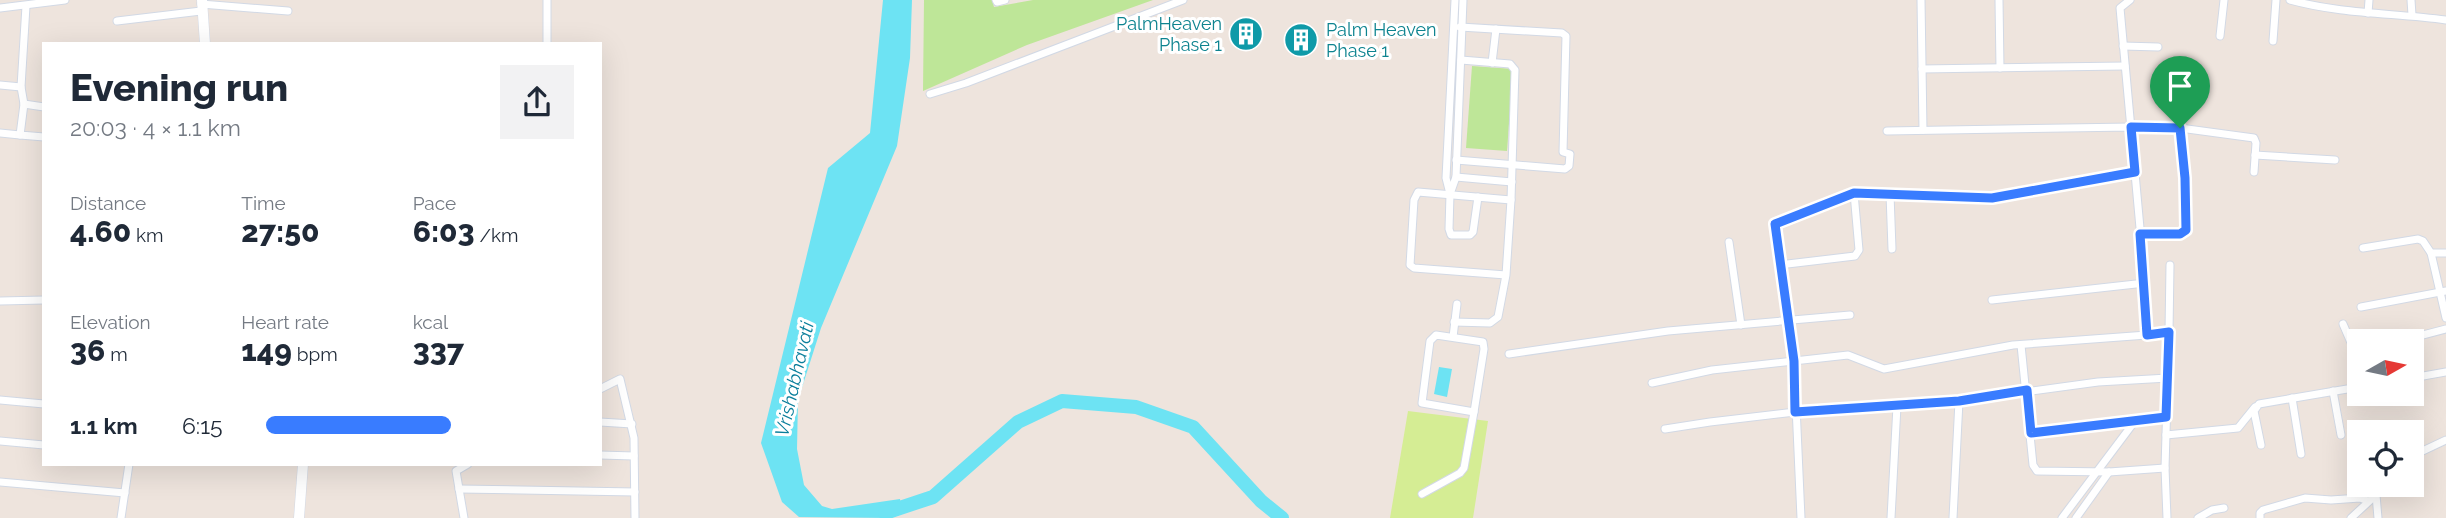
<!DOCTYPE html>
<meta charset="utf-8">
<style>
:root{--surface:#fff;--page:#f2f2f3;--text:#1f2937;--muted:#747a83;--accent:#397cff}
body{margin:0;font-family:Raleway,sans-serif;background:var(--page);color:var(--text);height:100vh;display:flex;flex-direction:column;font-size:26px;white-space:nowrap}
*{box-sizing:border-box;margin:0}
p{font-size:23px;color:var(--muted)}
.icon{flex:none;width:38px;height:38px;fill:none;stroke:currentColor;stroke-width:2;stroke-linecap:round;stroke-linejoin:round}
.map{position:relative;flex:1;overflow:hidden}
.panel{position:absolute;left:42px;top:42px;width:560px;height:424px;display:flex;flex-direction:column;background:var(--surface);border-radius:0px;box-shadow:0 7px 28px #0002}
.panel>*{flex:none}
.needle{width:46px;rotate:81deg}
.fabs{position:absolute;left:2347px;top:329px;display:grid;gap:14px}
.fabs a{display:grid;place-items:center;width:77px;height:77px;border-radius:0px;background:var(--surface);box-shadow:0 7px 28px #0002;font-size:35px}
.pin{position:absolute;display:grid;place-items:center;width:60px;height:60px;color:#fff;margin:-72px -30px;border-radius:50% 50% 50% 0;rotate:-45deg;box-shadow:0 0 7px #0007}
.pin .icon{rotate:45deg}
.round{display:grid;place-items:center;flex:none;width:74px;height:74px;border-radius:0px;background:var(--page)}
.summary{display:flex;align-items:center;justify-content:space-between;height:119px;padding:0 28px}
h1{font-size:38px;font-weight:800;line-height:52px}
.stats{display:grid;grid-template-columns:repeat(3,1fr);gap:10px;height:119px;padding:7px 28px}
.stats div{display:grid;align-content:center}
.stats b{font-size:30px;font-weight:800}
.stats small{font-size:19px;font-weight:400}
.stats p{font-size:19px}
ul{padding:0 28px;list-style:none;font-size:23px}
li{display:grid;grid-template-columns:112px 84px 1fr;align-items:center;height:52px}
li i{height:18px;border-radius:9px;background:var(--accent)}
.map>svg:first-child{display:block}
.green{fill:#bee698}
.pitch{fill:#d5ed94}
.water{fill:#6de3f3}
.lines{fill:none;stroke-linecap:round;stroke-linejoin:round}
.river{stroke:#6de3f3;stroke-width:14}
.street-casing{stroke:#d2d9e5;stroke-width:9}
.secondary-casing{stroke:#d2d9e5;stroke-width:11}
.street{stroke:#fff;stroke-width:7}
.secondary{stroke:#fff;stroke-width:10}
.route-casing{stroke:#fff;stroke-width:14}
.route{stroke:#397cff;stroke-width:9}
.labels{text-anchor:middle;stroke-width:6;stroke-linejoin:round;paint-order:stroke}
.culture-label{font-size:18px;fill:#0d838f;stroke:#fff;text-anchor:end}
.water-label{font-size:19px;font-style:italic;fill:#097e9b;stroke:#fff}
</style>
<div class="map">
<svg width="2446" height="518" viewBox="0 0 2446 518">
<rect width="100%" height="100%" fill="#eee4dd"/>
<!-- green -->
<g class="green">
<path d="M 924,0 L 992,0 L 994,7 L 1033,0 L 1153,0 L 1027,45 L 923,91 Z"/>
<path d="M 1472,66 L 1513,69 L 1507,151 L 1466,148 Z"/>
</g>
<!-- pitch -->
<path class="pitch" d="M 1408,411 L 1488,421 L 1473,518 L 1390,518 Z"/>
<!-- water -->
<g class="water">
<path d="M 883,0 L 912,0 L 910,58 L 897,146 L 821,328 L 798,400 L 797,449 L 804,485 L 822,506 L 832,509 L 900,499 L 902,514 L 891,518 L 799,517 L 782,502 L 761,443 L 828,168 L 870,133 Z"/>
<path d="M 1439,367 L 1452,369 L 1447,397 L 1434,394 Z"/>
</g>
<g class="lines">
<!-- river -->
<path class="river" d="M 885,513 L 933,497 L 1018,422 L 1062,401 L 1136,407 L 1193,427 L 1261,501 L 1282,518"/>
<!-- street casing -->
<g class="street-casing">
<g id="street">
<path d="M 547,0 L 547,44"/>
<path d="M 996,0 L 997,2 L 1005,0"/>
<path d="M 1455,0 L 1446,178 L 1450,194 L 1456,177 L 1463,0"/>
<path d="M 1921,0 L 1923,130"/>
<path d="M 1999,0 L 2000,68"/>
<path d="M 2130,0 L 2120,8 L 2145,283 L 2147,335 L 2169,332 L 2165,468 L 2167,518"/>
<path d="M 2290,0 C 2341,14 2394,13 2446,20"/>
<path d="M 2411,0 L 2412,15"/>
<path d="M 201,4 L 288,11"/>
<path d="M 0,8 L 65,0"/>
<path d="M 2368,13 L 2369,0"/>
<path d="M 117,21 L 201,11"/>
<path d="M 2220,36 L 2224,0"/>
<path d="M 2273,41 L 2276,0"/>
<path d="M 2123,46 L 2158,47"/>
<path d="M 1461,60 L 1510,64 L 1515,70 L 1511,200"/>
<path d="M 1492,63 L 1496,29"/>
<path d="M 1922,69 L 2125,66"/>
<path d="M 0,85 L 21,87 L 24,104 L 44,107"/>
<path d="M 21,87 L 26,6"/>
<path d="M 930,94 L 966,83 L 1183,0"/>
<path d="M 24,104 L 20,135 L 44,137"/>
<path d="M 1887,131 L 2131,127 L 2180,128 L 2254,138 L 2256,143 L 2254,172"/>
<path d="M 0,133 L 20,135"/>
<path d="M 2255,155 L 2335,160"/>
<path d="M 1456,160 L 1565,169 L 1569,166 L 1570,154 L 1563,152 L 1566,36 L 1562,33 L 1460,27"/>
<path d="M 1456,177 L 1512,182"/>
<path d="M 1450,194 L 1449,229 L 1451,235 L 1470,235 L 1473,232 L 1478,197"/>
<path d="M 1890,194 L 1892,249"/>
<path d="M 2140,234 L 2180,234 L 2186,230 L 2185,178 L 2180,128"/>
<path d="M 1729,242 L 1741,325"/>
<path d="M 2363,248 L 2418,239 L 2423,241 L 2431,253 L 2446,253"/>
<path d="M 2431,253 L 2446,318"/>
<path d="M 1779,265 L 1855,256 L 1859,250 L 1854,193"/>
<path d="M 1992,300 L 2145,283"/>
<path d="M 0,301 L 44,300"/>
<path d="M 2361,307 L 2446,291"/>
<path d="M 1454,322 L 1490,323 L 1498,317 L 1506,275 L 1511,200 L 1418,192 L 1414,200 L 1410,265 L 1414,268 L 1506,275"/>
<path d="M 2343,324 L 2359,361"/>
<path d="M 2169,332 L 2170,265"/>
<path d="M 1436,335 L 1483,342 L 1484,349 L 1474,412 L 1422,403 L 1430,341 Z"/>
<path d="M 1453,337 L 1457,304"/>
<path d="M 2400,341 L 2446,329"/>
<path d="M 2021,345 L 2033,465 L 2037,471 L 2109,472 L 2165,468"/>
<path d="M 1509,354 L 1668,331 L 1850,315"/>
<path d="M 2412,378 L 2446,372"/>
<path d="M 1652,383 L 1712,370 L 1848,355 L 1884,369 L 2013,345 L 2147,335"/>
<path d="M 600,389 L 620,379 L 634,438 L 635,518"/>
<path d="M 2333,391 L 2341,435"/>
<path d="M 2292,398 L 2301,454"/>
<path d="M 0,400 L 44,404"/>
<path d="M 600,422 L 632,424"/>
<path d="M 1665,429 L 1710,422 L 1795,412 L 1959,401 L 2098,382 L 2168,378"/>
<path d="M 2031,433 L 2166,417"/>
<path d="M 2166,435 L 2238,428 L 2255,407"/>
<path d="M 0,441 L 44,445"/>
<path d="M 2261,445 L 2254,411 L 2259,404 L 2359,387"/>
<path d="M 600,455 L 634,456"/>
<path d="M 2412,456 L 2446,440"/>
<path d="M 0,482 L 125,493"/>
<path d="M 459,489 L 635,492"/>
<path d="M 1422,494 L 1460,473 L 1464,468 L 1474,412"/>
<path d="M 2376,495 L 2378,518"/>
<path d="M 121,518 L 129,464"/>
<path d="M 464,518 L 456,471 L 468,464"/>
<path d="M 1801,518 L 1794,361 L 1775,224 L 1854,193 L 1992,199 L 2135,172"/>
<path d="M 1891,518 L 1897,406"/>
<path d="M 1953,518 L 1959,401"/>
<path d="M 2062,518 L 2135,421"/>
<path d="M 2076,518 L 2109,472"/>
<path d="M 2198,518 L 2212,510 L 2224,508"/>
<path d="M 2260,518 L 2260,513 L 2263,510 L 2305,498 L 2331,500 L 2360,498 L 2368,501"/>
<path d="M 2351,518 L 2376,495 L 2382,485"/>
</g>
</g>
<!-- secondary casing -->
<g class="secondary-casing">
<g id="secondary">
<path d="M 202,0 L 205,44"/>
<path d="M 299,518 L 303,464"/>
</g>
</g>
<!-- street -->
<use href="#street" class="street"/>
<!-- secondary -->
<use href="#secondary" class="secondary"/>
</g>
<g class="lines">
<!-- route casing -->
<g class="route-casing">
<path id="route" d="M 2131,127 L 2180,128 L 2185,178 L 2186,230 L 2180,234 L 2140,234 L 2147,335 L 2169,332 L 2166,417 L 2031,433 L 2027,390 L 1959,401 L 1795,412 L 1794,361 L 1775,224 L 1854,193 L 1992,198 L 2135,172 Z"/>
</g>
<!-- route -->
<use href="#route" class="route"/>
</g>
<!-- icons -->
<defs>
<g id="building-disc" transform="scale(1.75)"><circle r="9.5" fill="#0f9aa8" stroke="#fff"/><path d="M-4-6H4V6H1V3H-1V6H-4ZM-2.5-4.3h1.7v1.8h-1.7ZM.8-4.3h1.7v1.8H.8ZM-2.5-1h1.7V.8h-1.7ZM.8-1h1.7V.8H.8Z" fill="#fff"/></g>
</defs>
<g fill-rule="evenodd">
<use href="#building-disc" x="1246" y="34"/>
<use href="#building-disc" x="1301" y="40"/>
</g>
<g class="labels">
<!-- culture labels -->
<g class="culture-label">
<text x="1222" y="30">PalmHeaven<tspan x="1222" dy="21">Phase 1</tspan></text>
<text x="1326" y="36" text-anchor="start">Palm Heaven<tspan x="1326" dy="21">Phase 1</tspan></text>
</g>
<!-- water labels -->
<g class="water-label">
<text transform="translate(794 379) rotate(-77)" y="7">Vrishabhavati</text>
</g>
</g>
</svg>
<div class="fabs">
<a><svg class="needle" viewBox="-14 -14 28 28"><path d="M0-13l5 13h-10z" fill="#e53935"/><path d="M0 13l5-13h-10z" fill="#747a83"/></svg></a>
<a><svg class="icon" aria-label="locate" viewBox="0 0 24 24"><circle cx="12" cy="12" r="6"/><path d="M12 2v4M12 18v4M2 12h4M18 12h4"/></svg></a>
</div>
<div class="pin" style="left:2180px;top:128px;background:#1e9e55"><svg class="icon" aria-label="arrive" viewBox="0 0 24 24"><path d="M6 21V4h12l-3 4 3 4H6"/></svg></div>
<section class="panel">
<div class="summary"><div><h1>Evening run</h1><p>20:03 · 4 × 1.1 km</p></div><a class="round"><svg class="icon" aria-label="share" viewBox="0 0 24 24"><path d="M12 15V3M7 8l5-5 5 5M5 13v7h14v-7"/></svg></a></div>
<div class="stats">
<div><p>Distance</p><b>4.60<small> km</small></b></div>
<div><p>Time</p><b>27:50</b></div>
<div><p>Pace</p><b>6:03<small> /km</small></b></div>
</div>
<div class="stats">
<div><p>Elevation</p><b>36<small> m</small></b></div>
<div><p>Heart rate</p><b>149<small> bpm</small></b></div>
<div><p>kcal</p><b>337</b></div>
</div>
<ul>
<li><b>1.1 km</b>6:15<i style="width:60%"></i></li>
</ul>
</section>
</div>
